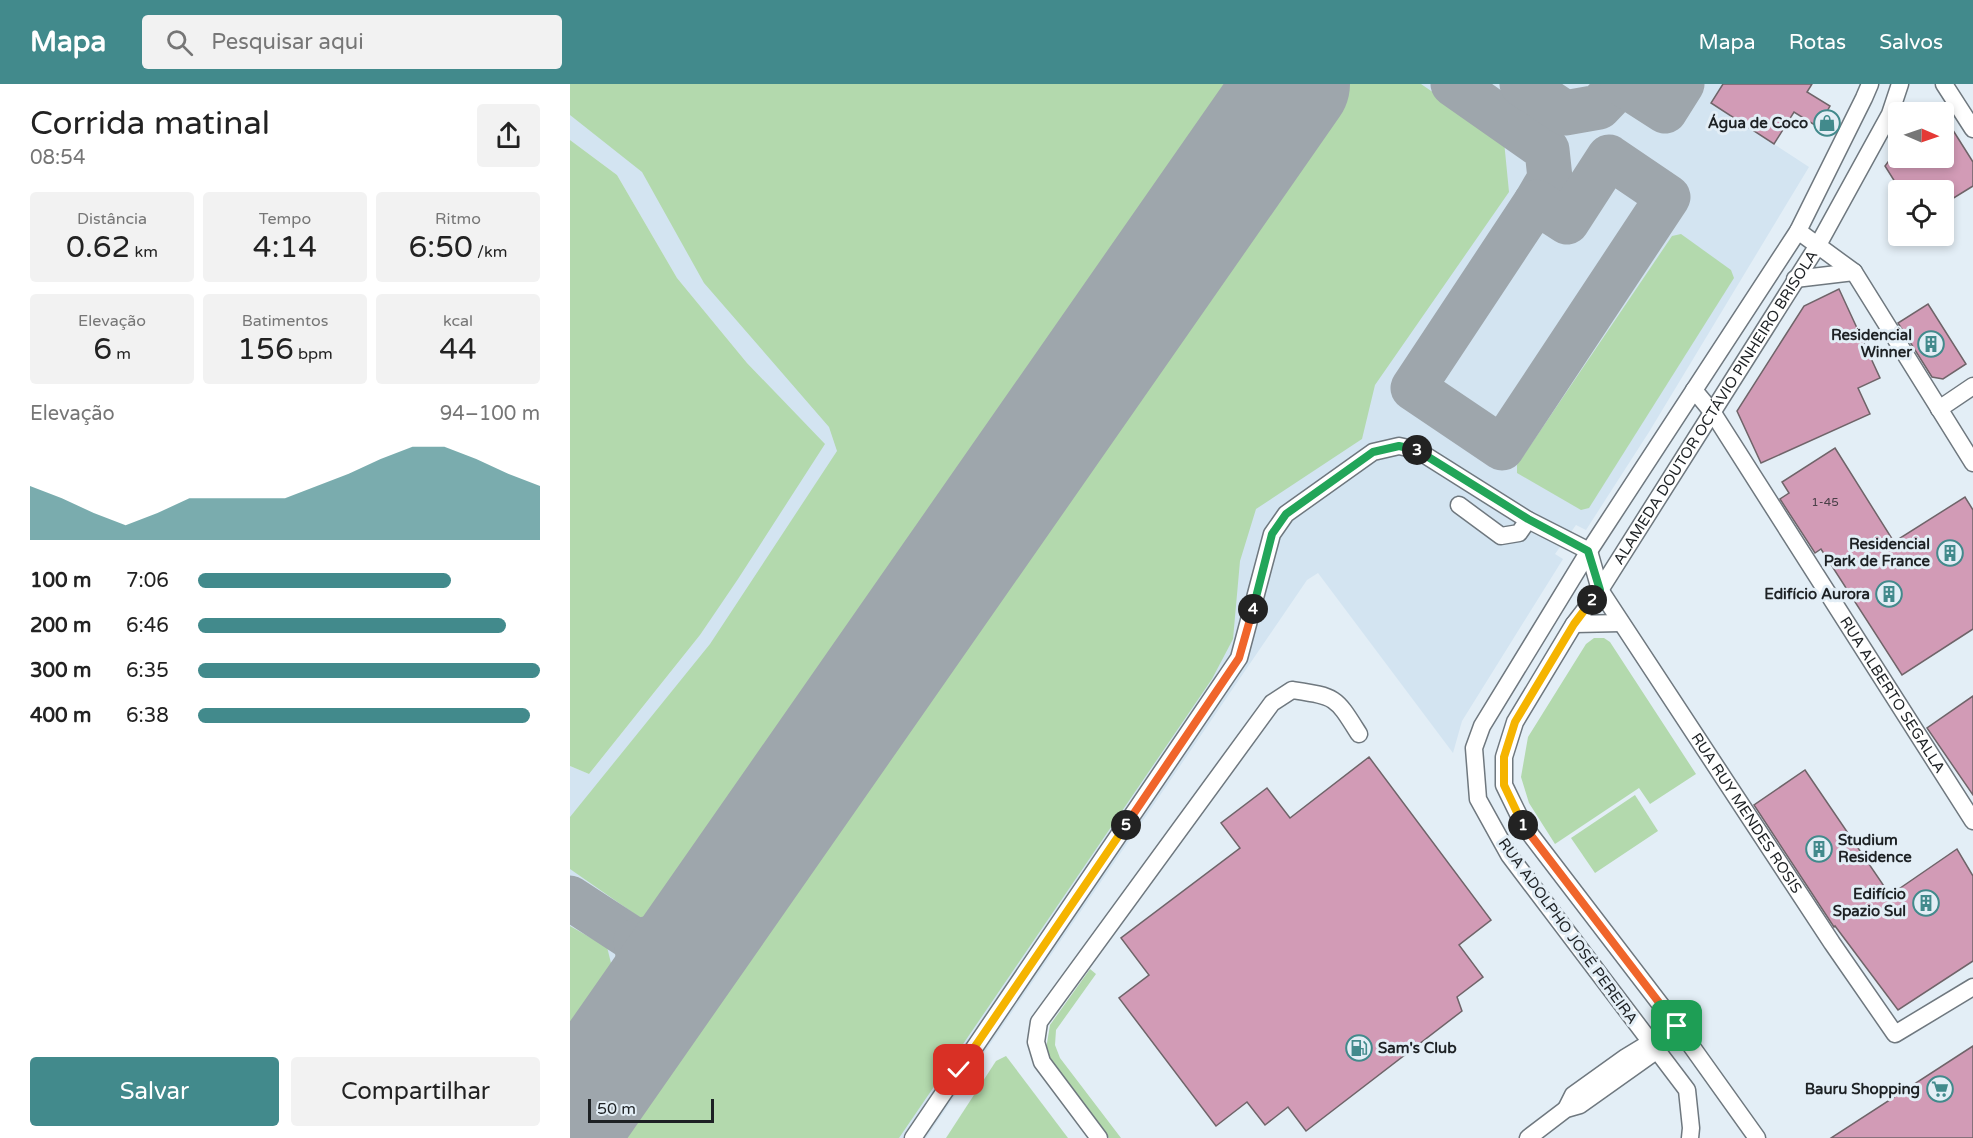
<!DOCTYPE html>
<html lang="pt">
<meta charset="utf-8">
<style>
:root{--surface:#fff;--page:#f2f2f2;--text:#222;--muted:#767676;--accent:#428a8c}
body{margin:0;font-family:"Varela Round",sans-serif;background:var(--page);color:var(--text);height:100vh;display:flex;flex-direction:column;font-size:22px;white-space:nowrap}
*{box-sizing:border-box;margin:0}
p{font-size:20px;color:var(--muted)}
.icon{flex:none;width:33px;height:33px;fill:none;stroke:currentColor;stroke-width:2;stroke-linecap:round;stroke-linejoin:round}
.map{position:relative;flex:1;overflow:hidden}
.sheet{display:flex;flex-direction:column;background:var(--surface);width:570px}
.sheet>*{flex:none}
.needle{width:39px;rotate:92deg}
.controls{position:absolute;left:1318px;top:18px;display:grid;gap:12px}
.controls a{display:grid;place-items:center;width:66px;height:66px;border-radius:6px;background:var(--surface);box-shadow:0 3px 9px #0003;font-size:30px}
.scale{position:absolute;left:18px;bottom:15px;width:126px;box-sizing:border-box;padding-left:6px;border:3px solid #1d2124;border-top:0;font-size:16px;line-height:21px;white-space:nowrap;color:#1d2124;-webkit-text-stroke:4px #e3eef6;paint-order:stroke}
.pin{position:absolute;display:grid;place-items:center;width:51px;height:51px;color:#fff;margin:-26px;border-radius:12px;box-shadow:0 3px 9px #0006}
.km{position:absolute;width:30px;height:30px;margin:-15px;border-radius:50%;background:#222;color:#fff;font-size:16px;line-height:30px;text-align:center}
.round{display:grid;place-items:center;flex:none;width:63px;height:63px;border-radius:6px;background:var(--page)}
.summary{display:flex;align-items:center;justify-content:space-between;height:102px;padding:0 30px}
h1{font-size:33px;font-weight:600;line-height:45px}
.figures{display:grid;grid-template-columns:repeat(3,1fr);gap:9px;height:102px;padding:6px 30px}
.figures div{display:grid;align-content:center;border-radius:6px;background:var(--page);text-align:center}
.figures b{font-size:30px;font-weight:600}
.figures small{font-size:16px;font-weight:400}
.figures p{font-size:16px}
.chart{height:168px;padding:12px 30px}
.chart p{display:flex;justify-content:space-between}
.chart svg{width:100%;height:108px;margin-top:6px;fill:var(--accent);opacity:.7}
.action{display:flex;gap:12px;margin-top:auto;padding:12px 30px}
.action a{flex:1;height:69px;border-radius:6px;background:var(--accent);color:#fff;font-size:24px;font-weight:600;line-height:69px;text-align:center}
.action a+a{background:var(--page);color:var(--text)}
ul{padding:0 30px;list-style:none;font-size:20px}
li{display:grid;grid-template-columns:96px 72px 1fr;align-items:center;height:45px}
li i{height:15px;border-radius:8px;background:var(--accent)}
header{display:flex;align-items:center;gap:36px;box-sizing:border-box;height:84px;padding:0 30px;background:var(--accent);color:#fff}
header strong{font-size:28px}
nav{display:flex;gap:33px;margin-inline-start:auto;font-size:21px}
.search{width:420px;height:54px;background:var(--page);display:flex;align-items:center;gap:15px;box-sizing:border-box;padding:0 21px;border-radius:6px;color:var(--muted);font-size:22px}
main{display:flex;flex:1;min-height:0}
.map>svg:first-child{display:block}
.built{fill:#d3e4f1}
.green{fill:#b3d9ad}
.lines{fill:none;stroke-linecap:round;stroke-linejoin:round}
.taxiway{stroke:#9ea6ac;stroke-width:45}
.runway{stroke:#9ea6ac;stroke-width:114}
.building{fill:#d29bb6;stroke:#6f6469;stroke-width:1.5}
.minor-casing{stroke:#6f787f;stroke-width:19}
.minor{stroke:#fff;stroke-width:16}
.split-1-casing{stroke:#fff;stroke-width:12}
.split-2-casing{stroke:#fff;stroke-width:12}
.split-3-casing{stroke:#fff;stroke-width:12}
.split-4-casing{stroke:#fff;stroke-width:12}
.split-5-casing{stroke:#fff;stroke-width:12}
.split-6-casing{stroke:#fff;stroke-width:12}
.split-1{stroke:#f0652b;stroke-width:8}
.split-2{stroke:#f5b400;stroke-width:8}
.split-3{stroke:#22a559;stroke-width:8}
.split-4{stroke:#22a559;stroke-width:8}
.split-5{stroke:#f0652b;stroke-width:8}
.split-6{stroke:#f5b400;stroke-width:8}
.labels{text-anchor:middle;stroke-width:6;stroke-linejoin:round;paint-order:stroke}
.number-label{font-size:12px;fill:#4a4048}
.poi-label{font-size:15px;font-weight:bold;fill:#1d2124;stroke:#e3eef6;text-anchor:end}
.street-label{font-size:15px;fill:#1d2124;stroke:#e3eef6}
</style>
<header>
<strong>Mapa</strong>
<div class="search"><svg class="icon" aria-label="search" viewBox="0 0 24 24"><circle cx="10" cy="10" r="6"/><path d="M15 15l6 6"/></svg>Pesquisar aqui</div>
<nav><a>Mapa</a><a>Rotas</a><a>Salvos</a></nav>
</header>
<main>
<section class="sheet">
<div class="summary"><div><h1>Corrida matinal</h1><p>08:54</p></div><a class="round"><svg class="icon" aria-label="share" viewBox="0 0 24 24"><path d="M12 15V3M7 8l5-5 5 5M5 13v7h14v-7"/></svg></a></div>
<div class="figures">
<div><p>Distância</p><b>0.62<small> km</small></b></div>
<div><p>Tempo</p><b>4:14</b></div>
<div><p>Ritmo</p><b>6:50<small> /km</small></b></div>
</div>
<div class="figures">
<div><p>Elevação</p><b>6<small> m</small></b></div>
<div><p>Batimentos</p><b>156<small> bpm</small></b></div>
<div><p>kcal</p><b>44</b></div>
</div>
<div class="chart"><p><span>Elevação</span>94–100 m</p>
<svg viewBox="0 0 160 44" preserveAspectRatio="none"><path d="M0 44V22L10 27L20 33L30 38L40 33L50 27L60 27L70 27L80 27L90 22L100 17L110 11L120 6L130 6L140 11L150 17L160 22V44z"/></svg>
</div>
<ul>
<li><b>100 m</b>7:06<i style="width:74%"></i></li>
<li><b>200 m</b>6:46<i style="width:90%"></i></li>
<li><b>300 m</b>6:35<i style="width:100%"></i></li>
<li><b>400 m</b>6:38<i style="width:97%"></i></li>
</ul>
<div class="action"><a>Salvar</a><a>Compartilhar</a></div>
</section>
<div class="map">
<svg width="1403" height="1054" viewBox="0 0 1403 1054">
<rect width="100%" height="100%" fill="#e3eef6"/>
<!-- built -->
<path class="built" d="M 0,0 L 1242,0 L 1204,60 L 1239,83 L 1079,348 L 1016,446 L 1006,441 L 985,470 L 993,475 L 892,637 L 883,669 L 748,489 L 737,496 L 356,1054 L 0,1054 L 0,682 L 19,690 L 83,610 L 130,551 L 254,360 L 177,279 L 107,194 L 47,91 L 0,56 Z"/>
<!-- green -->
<g class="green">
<path d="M 0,0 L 655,0 L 81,835 L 69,833 L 0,785 L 0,733 L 140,560 L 267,367 L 259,343 L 134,199 L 72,88 L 0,31 Z"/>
<path d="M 777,0 L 851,0 L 934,57 L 939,108 L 805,301 L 792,355 L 686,425 L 670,477 L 663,555 L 642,595 L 329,1054 L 51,1054 L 770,3 Z"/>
<path d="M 0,56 L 47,91 L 107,194 L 177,279 L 255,360 L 168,495 L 130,551 L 19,690 L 0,682 Z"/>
<path d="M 1111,150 L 1161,186 L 1164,194 L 1019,424 L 1011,426 L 947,389 L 947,381 L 1102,152 Z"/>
<path d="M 1024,554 L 1034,554 L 1040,558 L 1126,690 L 1080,720 L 1069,704 L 985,760 L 959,719 L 951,693 L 958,653 L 1016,560 Z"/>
<path d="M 1065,711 L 1088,747 L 1025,789 L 1001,754 Z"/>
<path d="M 0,842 L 37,863 L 43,887 L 0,947 Z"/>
<path d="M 520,885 L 526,890 L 486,946 L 485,961 L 490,974 L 551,1054 L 539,1054 L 484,982 L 476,965 L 480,941 Z"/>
<path d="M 436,972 L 498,1054 L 376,1054 L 426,977 Z"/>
</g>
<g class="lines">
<!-- taxiway -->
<g class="taxiway">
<path d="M 883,0 L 977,66 L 980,94 L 966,118"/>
<path d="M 952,0 L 995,29 L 1029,23 L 1051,0"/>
<path d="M 1053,0 L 1095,27 L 1112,0"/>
<path d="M 1039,73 L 1098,113 L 932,364 L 843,304 L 966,118 L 997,138 Z"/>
<path d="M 0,814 L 66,857"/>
<path d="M 76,926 L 66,857 L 134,843"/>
</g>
<!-- runway -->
<path class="runway" d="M 0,1037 L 723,0"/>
</g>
<!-- building -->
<g class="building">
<path d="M 1153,0 L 1242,0 L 1237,8 L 1260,22 L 1248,43 L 1224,28 L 1204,60 L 1141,19 Z"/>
<path d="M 1374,32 L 1403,78 L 1403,102 L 1374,120 L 1374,106 L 1330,106 L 1315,82 L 1321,74 L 1374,74 Z"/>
<path d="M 1269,205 L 1310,294 L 1288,304 L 1300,330 L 1191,379 L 1167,327 L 1234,222 Z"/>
<path d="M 1358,220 L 1396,280 L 1373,295 L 1362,293 L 1328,239 Z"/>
<path d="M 1265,364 L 1324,458 L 1395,413 L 1403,426 L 1403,545 L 1332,591 L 1251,465 L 1245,469 L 1210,415 L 1219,409 L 1212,398 Z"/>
<path d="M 1403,612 L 1403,711 L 1357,644 Z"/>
<path d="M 799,673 L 921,836 L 889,861 L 913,893 L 887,913 L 892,927 L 736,1047 L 718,1023 L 695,1041 L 677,1018 L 646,1042 L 549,914 L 579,891 L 551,854 L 670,764 L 651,739 L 697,704 L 720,734 Z"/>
<path d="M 1235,686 L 1320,811 L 1387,765 L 1403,792 L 1403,877 L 1328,926 L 1265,842 L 1264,843 L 1184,721 Z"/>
<path d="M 1403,962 L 1403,1054 L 1261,1054 Z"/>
</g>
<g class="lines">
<!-- minor casing -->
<g class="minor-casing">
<g id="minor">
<path d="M 1374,0 L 1403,45"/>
<path d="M 1228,147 L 1284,188 L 1403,379"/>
<path d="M 1225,195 L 1284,188"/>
<path id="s1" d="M 1124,306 L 1143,329 L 1403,737"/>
<path d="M 1369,325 L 1403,302"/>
<path d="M 889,421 L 931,452 L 949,449 L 958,436"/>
<path d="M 1004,540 L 1051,539"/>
<path d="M 996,1025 L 1003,1011 L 1056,973 L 1107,942"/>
<path id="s2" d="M 343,1054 L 669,574 L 702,450 L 716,430 L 803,368 L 829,362 L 847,366 L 958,436 L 1019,467 L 1030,506 L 1262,859 L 1325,950 L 1403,903"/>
<path d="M 529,1054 L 472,978 L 466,958 L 469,938 L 702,619 L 722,606 C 767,613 765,612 789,650"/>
<path d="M 958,1054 L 996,1025 L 1010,1021 L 1086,967"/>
<path d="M 1120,1054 L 1121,1044 L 1117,1006 L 939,771 L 908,715 L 904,664 L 912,642 L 1019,467 L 1228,147 L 1294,14 L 1300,0"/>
<path id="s3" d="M 1187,1054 L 1107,942 L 954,742 L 934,701 L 934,673 L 945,638 L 1004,540 L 1030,506 L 1248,161 L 1320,30 L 1330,0"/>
</g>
</g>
<!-- minor -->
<use href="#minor" class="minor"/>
</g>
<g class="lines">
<!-- split-1 casing -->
<g class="split-1-casing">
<path id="split-1" d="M 953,741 L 1107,942"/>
</g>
<!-- split-2 casing -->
<g class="split-2-casing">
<path id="split-2" d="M 953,741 L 934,701 L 934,673 L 945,638 L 1004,540 L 1022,516"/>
</g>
<!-- split-3 casing -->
<g class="split-3-casing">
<path id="split-3" d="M 847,366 L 958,435 L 1018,467 L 1030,506 L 1022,516"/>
</g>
<!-- split-4 casing -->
<g class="split-4-casing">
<path id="split-4" d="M 683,525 L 702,450 L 716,430 L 803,368 L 829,362 L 847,366"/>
</g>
<!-- split-5 casing -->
<g class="split-5-casing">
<path id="split-5" d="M 556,741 L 669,574 L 683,525"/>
</g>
<!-- split-6 casing -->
<g class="split-6-casing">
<path id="split-6" d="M 389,986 L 556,741"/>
</g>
<!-- split-1 -->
<use href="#split-1" class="split-1"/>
<!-- split-2 -->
<use href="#split-2" class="split-2"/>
<!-- split-3 -->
<use href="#split-3" class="split-3"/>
<!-- split-4 -->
<use href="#split-4" class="split-4"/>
<!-- split-5 -->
<use href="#split-5" class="split-5"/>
<!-- split-6 -->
<use href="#split-6" class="split-6"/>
</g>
<!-- icons -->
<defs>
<g id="shop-ring" transform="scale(1.35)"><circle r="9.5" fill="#e3eef6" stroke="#428a8c" stroke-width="1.5"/><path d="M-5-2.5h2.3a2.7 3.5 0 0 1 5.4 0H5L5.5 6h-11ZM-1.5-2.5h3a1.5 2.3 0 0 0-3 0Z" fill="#428a8c"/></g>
<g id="building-ring" transform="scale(1.35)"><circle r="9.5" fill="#e3eef6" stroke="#428a8c" stroke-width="1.5"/><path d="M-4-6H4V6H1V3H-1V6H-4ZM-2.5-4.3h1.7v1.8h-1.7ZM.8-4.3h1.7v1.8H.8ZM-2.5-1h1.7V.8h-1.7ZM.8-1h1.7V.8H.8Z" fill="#428a8c"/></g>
<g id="fuel-ring" transform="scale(1.35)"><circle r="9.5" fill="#e3eef6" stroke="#428a8c" stroke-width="1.5"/><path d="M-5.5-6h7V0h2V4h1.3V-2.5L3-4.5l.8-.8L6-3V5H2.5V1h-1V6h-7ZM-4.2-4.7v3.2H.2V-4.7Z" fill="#428a8c"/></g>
<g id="supermarket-ring" transform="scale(1.35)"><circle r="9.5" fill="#e3eef6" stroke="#428a8c" stroke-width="1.5"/><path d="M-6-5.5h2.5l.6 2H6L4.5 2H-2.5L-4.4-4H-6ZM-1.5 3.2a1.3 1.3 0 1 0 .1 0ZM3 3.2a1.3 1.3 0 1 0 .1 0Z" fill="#428a8c"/></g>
</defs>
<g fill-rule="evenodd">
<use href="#shop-ring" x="1257" y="39"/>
<use href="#building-ring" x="1361" y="260"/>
<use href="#building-ring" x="1380" y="469"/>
<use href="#building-ring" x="1319" y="510"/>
<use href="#building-ring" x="1249" y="765"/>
<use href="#building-ring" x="1356" y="819"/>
<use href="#fuel-ring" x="789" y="964"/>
<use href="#supermarket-ring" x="1370" y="1005"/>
</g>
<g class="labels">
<!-- number labels -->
<g class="number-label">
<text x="1255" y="422">1-45</text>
</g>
<!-- poi labels -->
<g class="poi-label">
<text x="1238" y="44">Água de Coco</text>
<text x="1342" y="256">Residencial<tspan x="1342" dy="17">Winner</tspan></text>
<text x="1360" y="465">Residencial<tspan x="1360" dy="17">Park de France</tspan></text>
<text x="1300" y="515">Edifício Aurora</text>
<text x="1268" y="761" text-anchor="start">Studium<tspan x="1268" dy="17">Residence</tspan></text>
<text x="1336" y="815">Edifício<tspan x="1336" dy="17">Spazio Sul</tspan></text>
<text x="808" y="969" text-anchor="start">Sam's Club</text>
<text x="1350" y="1010">Bauru Shopping</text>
</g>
<!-- street labels -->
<g class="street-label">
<text dy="5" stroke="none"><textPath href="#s3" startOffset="873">ALAMEDA DOUTOR OCTÁVIO PINHEIRO BRISOLA</textPath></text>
<text dy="5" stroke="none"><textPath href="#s1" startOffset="364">RUA ALBERTO SEGALLA</textPath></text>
<text dy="5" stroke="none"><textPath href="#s2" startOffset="1392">RUA RUY MENDES ROSIS</textPath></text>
<text transform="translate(998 847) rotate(54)" y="5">RUA ADOLPHO JOSÉ PEREIRA</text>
</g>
</g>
</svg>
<div class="controls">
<a><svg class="needle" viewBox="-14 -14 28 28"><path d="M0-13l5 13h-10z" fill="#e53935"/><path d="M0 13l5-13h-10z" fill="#767676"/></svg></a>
<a><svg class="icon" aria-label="locate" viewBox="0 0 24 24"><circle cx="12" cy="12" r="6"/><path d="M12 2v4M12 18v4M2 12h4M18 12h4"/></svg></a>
</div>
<div class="scale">50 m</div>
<div class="pin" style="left:1107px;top:942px;background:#1e9e55"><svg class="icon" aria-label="arrive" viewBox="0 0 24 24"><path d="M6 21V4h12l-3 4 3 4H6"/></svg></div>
<div class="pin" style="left:389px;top:986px;background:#d93025"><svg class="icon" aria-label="check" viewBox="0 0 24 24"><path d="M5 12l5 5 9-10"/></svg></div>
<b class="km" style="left:953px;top:741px">1</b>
<b class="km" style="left:1022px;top:516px">2</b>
<b class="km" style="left:847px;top:366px">3</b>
<b class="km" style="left:683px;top:525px">4</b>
<b class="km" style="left:556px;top:741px">5</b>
</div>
</main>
